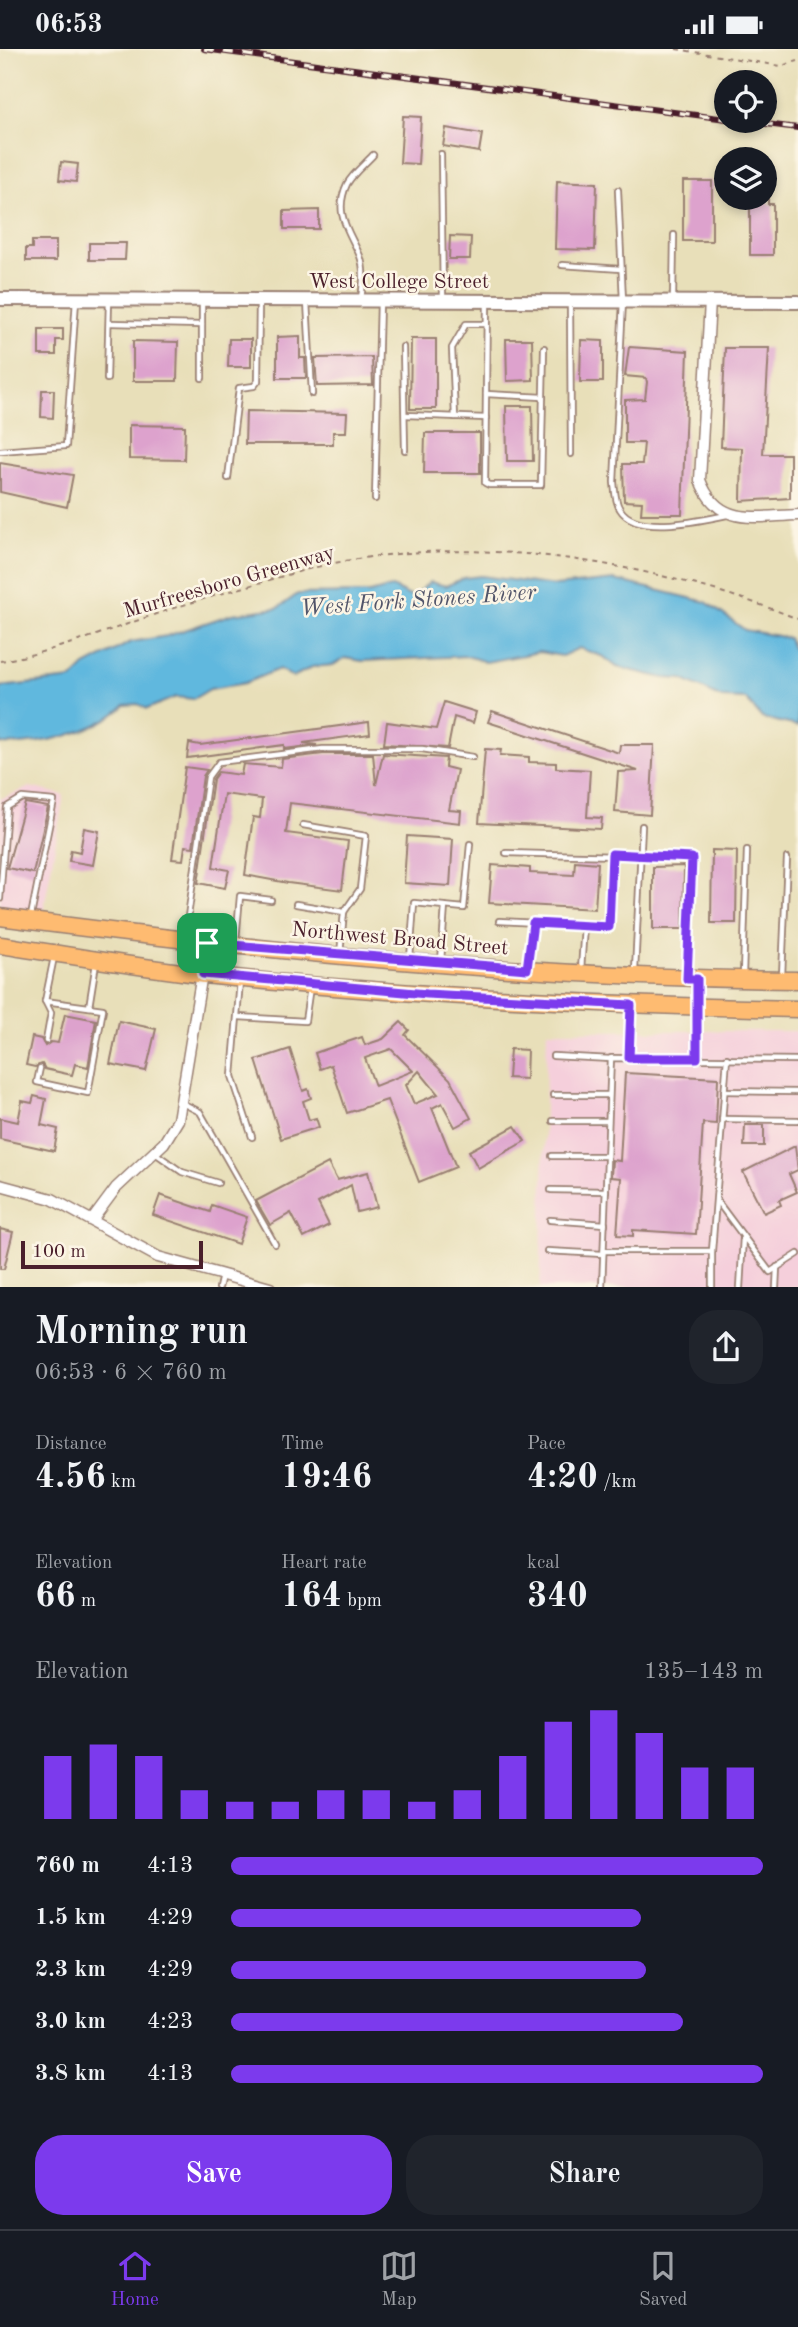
<!DOCTYPE html>
<meta charset="utf-8">
<style>
:root{--surface:#171b24;--page:#20242c;--text:#f1f3f6;--muted:#9ea1a6;--line:#363941;--accent:#7c3aed}
body{margin:0;font-family:"Old Standard TT",serif;background:var(--page);color:var(--text);height:100vh;display:flex;flex-direction:column;font-size:26px;white-space:nowrap}
*{box-sizing:border-box;margin:0}
p{font-size:23px;color:var(--muted)}
.icon{flex:none;width:38px;height:38px;fill:none;stroke:currentColor;stroke-width:2;stroke-linecap:round;stroke-linejoin:round}
.map{position:relative;height:1238px;overflow:hidden}
.drawer{display:flex;flex-direction:column;background:var(--surface);flex:1}
.drawer>*{flex:none}
.fabs{position:absolute;left:714px;top:21px;display:grid;gap:14px}
.fabs a{display:grid;place-items:center;width:63px;height:63px;border-radius:50%;background:var(--surface);box-shadow:0 4px 10px #0003;font-size:35px}
.scale{position:absolute;left:21px;bottom:18px;width:182px;box-sizing:border-box;padding-left:7px;border:4px solid #4a1f2b;border-top:0;font-size:19px;line-height:24px;white-space:nowrap;color:#4a1f2b;-webkit-text-stroke:5px #fcf5e5;paint-order:stroke}
.pin{position:absolute;display:grid;place-items:center;width:60px;height:60px;color:#fff;margin:-30px;border-radius:14px;box-shadow:0 4px 10px #0006}
.round{display:grid;place-items:center;flex:none;width:74px;height:74px;border-radius:28px;background:var(--page)}
.head{display:flex;align-items:center;justify-content:space-between;height:119px;padding:0 35px}
h1{font-size:38px;font-weight:700;line-height:52px}
.stats{display:grid;grid-template-columns:repeat(3,1fr);gap:10px;height:119px;padding:7px 35px}
.stats div{display:grid;align-content:center}
.stats b{font-size:35px;font-weight:700}
.stats small{font-size:19px;font-weight:400}
.stats p{font-size:19px}
.chart{height:196px;padding:14px 35px}
.chart p{display:flex;justify-content:space-between}
.chart svg{width:100%;height:126px;margin-top:7px;stroke:var(--accent);stroke-width:6}
.action{display:flex;gap:14px;margin-top:auto;padding:14px 35px}
.action a{flex:1;height:80px;border-radius:28px;background:var(--accent);color:#fff;font-size:28px;font-weight:700;line-height:80px;text-align:center}
.action a+a{background:var(--page);color:var(--text)}
ul{padding:0 35px;list-style:none;font-size:23px}
li{display:grid;grid-template-columns:112px 84px 1fr;align-items:center;height:52px}
li i{height:18px;border-radius:9px;background:var(--accent)}
.status{display:flex;justify-content:space-between;align-items:center;height:49px;padding:0 35px;background:var(--surface);direction:ltr}
.status svg{height:19px;fill:currentColor}
.tab-bar{display:flex;justify-content:space-around;align-items:center;height:98px;border-top:2px solid var(--line);background:var(--surface);font-size:19px;color:var(--muted)}
.tab-bar a{display:grid;justify-items:center;gap:4px}
.tab-bar .on{color:var(--accent)}
.map>svg:first-child{display:block}
.built{fill:#f5cfdb}
.water{fill:#61b8de;stroke:#566c84;stroke-width:2}
.building{fill:#dda2cd;fill-rule:evenodd}
.lines{fill:none;stroke-linecap:round;stroke-linejoin:round}
.service-casing{stroke:#997f72;stroke-width:8}
.minor-casing{stroke:#997f72;stroke-width:13}
.tertiary-casing{stroke:#997f72;stroke-width:16}
.primary-casing{stroke:#997f72;stroke-width:19}
.path{stroke:#997f72;stroke-width:2;stroke-dasharray:5 5;stroke-linecap:butt}
.service{stroke:#fff;stroke-width:4.5}
.minor{stroke:#fff;stroke-width:10}
.tertiary{stroke:#fff;stroke-width:12}
.primary{stroke:#febb71;stroke-width:16}
.rail-casing{stroke:#4a1f2b;stroke-width:6}
.rail{stroke:#fcf5e5;stroke-width:3.5;stroke-dasharray:10;stroke-linecap:butt}
.route-casing{stroke:#fff;stroke-width:14}
.route{stroke:#7c3aed;stroke-width:9}
.labels{text-anchor:middle;stroke-width:5;stroke-linejoin:round;paint-order:stroke}
.street-label{font-size:21px;fill:#4a1f2b;stroke:#fcf5e5}
.water-label{font-size:23px;font-style:italic;fill:#52556a;stroke:#fcf5e5}
</style>
<div class="status"><b>06:53</b><svg viewBox="0 0 49 12"><path d="M0 12V9h3v3zM5 12V6h3v6zM10 12V3h3v9zM15 12V0h3v12zM26 1h20v11H26zM47 4h2v5h-2z"/></svg></div>
<div class="map">
<svg width="798" height="1239" viewBox="0 0 798 1239">
<rect width="100%" height="100%" fill="#fcf5e5"/>
<filter id="ink" filterUnits="userSpaceOnUse"><feTurbulence type="fractalNoise" baseFrequency=".0143" numOctaves="2"/><feDisplacementMap in="SourceGraphic" scale="14" xChannelSelector="R" yChannelSelector="G"/><feConvolveMatrix kernelMatrix="1 2 1 2 8 2 1 2 1" color-interpolation-filters="sRGB"/></filter>
<filter id="wash" filterUnits="userSpaceOnUse"><feTurbulence type="fractalNoise" baseFrequency=".00686" numOctaves="4" result="noise"/><feDisplacementMap in="SourceGraphic" scale="28" xChannelSelector="R" yChannelSelector="G"/><feGaussianBlur stdDeviation="1.57" result="paint"/><feColorMatrix in="noise" values="0 0 0 0 0 0 0 0 0 0 0 0 0 0 0 0 0 1.4 0 .05"/><feComposite in="paint" operator="in"/></filter>
<g filter="url(#wash)">
<rect width="100%" height="100%" fill="#e8dfb9"/>
<!-- built -->
<g class="built">
<path d="M 30,738 L 64,746 L 43,865 L 0,857 L 0,750 Z"/>
<path d="M 547,982 L 798,982 L 798,1238 L 540,1239 Z"/>
</g>
<!-- water -->
<path class="water" d="M 481,527 L 555,537 L 615,531 L 706,553 L 745,581 L 788,589 L 792,599 L 798,600 L 798,677 L 762,669 L 746,650 L 722,649 L 682,630 L 664,629 L 617,618 L 604,608 L 579,599 L 562,607 L 539,603 L 486,613 L 467,607 L 362,612 L 345,609 L 333,616 L 312,618 L 293,628 L 279,620 L 245,634 L 210,640 L 193,650 L 176,648 L 147,660 L 138,655 L 125,656 C 96,684 39,697 0,695 L 0,638 L 72,630 L 85,617 L 131,593 L 167,587 L 232,565 L 278,559 L 298,545 L 370,544 L 392,538 L 412,548 L 430,533 L 446,537 L 464,529 Z"/>
<g id="blocks">
<!-- building -->
<g class="building">
<path d="M 403,67 L 421,68 L 418,115 L 400,114 Z"/>
<path d="M 446,79 L 482,85 L 479,103 L 443,97 Z"/>
<path d="M 61,113 L 78,115 L 76,133 L 59,131 Z"/>
<path d="M 557,132 L 597,134 L 595,201 L 555,200 Z"/>
<rect x="683" y="132" width="29" height="60"/>
<path d="M 750,149 L 768,149 L 768,155 L 773,155 L 773,206 L 750,206 Z"/>
<path d="M 319,161 L 319,180 L 284,180 L 284,162 Z"/>
<path d="M 450,187 L 471,188 L 470,210 L 449,210 Z"/>
<path d="M 32,192 L 56,192 L 56,212 L 26,212 L 26,199 L 32,199 Z"/>
<path d="M 89,194 L 126,194 L 125,211 L 89,211 Z"/>
<path d="M 39,280 L 63,280 L 63,291 L 56,291 L 56,306 L 39,306 Z"/>
<path d="M 300,287 L 300,309 L 305,309 L 306,329 L 277,329 L 277,288 Z"/>
<path d="M 229,290 L 251,290 L 251,318 L 228,318 Z"/>
<path d="M 411,290 L 436,290 L 436,360 L 410,360 Z"/>
<path d="M 506,290 L 532,290 L 533,331 L 507,332 Z"/>
<path d="M 581,291 L 603,292 L 603,333 L 580,333 Z"/>
<path d="M 133,292 L 178,293 L 177,332 L 133,332 Z"/>
<path d="M 629,298 L 688,302 L 682,465 L 641,465 L 642,453 L 624,452 L 623,415 L 642,415 L 644,394 L 625,394 L 625,351 L 645,350 L 647,333 L 646,329 L 625,327 Z"/>
<path d="M 725,299 L 769,299 L 763,405 L 790,405 L 790,449 L 741,452 L 742,399 L 721,398 Z"/>
<path d="M 372,308 L 373,336 L 317,337 L 315,309 Z"/>
<path d="M 42,341 L 54,341 L 53,369 L 41,368 Z"/>
<path d="M 506,357 L 532,357 L 533,412 L 507,412 Z"/>
<path d="M 246,362 L 347,364 L 346,383 L 333,383 L 333,395 L 245,395 Z"/>
<path d="M 129,376 L 185,377 L 184,411 L 129,410 Z"/>
<path d="M 425,384 L 480,384 L 480,424 L 424,424 Z"/>
<path d="M 0,414 L 73,426 L 67,458 L 0,443 Z"/>
<path d="M 444,653 L 476,663 L 473,674 L 454,668 L 448,699 L 384,695 L 387,673 L 436,680 Z"/>
<path d="M 492,662 L 619,704 L 620,696 L 654,696 L 650,766 L 615,763 L 618,723 L 638,722 L 488,673 Z"/>
<path d="M 369,673 L 370,685 L 303,694 L 317,696 L 284,700 L 284,696 L 187,709 L 189,694 L 200,696 Z"/>
<path d="M 485,700 L 501,701 L 500,706 L 529,708 L 529,713 L 556,714 L 556,719 L 590,721 L 587,768 L 602,769 L 601,780 L 479,774 Z"/>
<path d="M 323,705 L 373,705 L 376,736 L 383,705 L 446,709 L 445,718 L 457,721 L 449,761 L 461,762 L 460,774 L 290,754 L 286,784 L 348,792 L 342,841 L 288,834 L 245,826 L 253,768 L 260,769 L 262,750 L 224,745 L 213,818 L 229,821 L 225,839 L 198,834 L 213,730 L 218,723 L 241,726 L 243,715 L 281,718 L 282,710 Z"/>
<path d="M 185,718 L 207,721 L 203,727 L 193,798 L 185,797 L 183,811 L 172,810 Z"/>
<path d="M 25,754 L 48,758 L 33,824 L 7,819 Z"/>
<path d="M 84,779 L 99,782 L 93,816 L 69,812 L 71,801 L 80,803 Z"/>
<path d="M 407,787 L 453,790 L 450,837 L 404,834 Z"/>
<path d="M 712,801 L 737,802 L 736,874 L 711,874 Z"/>
<path d="M 575,812 L 598,814 L 595,860 L 489,854 L 492,816 L 530,819 L 530,824 L 574,826 Z"/>
<path d="M 684,817 L 683,880 L 653,880 L 653,818 Z"/>
<path d="M 65,965 L 96,971 L 88,1018 L 75,1015 L 72,1026 L 45,1020 L 42,1015 L 35,1018 L 26,1016 L 32,988 L 41,990 L 45,997 L 51,993 L 58,994 Z"/>
<path d="M 119,972 L 156,980 L 146,1022 L 110,1015 Z"/>
<path d="M 401,973 L 409,981 L 405,986 L 450,1030 L 471,1069 L 455,1078 L 442,1054 L 432,1059 L 456,1118 L 419,1133 L 387,1051 L 347,1064 L 331,1016 L 320,1020 L 315,1004 L 362,988 L 365,996 L 383,990 ZM 391,1000 L 413,1022 L 375,1037 L 365,1009 ZM 419,1022 L 438,1045 L 414,1055 L 406,1036 Z"/>
<path d="M 290,1000 L 303,1042 L 308,1040 L 311,1049 L 303,1052 L 309,1071 L 316,1069 L 319,1078 L 281,1090 L 256,1011 Z"/>
<path d="M 510,1000 L 527,1001 L 526,1030 L 508,1029 Z"/>
<path d="M 625,1024 L 718,1029 L 716,1075 L 703,1074 L 696,1185 L 633,1181 L 633,1187 L 617,1186 L 621,1129 L 611,1128 L 612,1111 L 620,1112 Z"/>
<path d="M 34,1047 L 46,1050 L 41,1076 L 58,1080 L 54,1102 L 0,1090 L 0,1069 L 18,1073 L 22,1052 L 32,1054 Z"/>
<path d="M 745,1076 L 764,1076 L 764,1097 L 744,1097 Z"/>
<path d="M 515,1077 L 525,1092 L 478,1119 L 469,1102 Z"/>
<path d="M 795,1097 L 798,1121 L 789,1125 L 797,1143 L 779,1151 L 781,1156 L 764,1164 L 743,1123 Z"/>
<path d="M 328,1114 L 337,1131 L 368,1123 L 377,1158 L 357,1163 L 351,1136 L 318,1154 L 329,1176 L 304,1189 L 291,1164 L 270,1176 L 256,1152 Z"/>
<path d="M 160,1146 L 210,1163 L 212,1156 L 247,1168 L 238,1195 L 153,1166 Z"/>
<path d="M 0,1180 L 13,1183 L 4,1220 L 0,1220 Z"/>
</g>
</g>
</g>
<g filter="url(#ink)">
<use href="#blocks" fill-opacity="0" stroke="#997f72" stroke-width="2"/>
<g class="lines">
<!-- service casing -->
<g class="service-casing">
<g id="service">
<path d="M 441,105 L 443,250"/>
<path d="M 618,141 L 623,252 L 614,433 C 615,442 615,453 620,460 C 636,487 702,471 727,466"/>
<path d="M 562,216 L 621,220"/>
<path d="M 361,250 C 363,236 365,220 360,207 C 349,181 333,165 347,135 C 353,124 365,115 373,106"/>
<path d="M 202,251 L 202,329"/>
<path d="M 673,251 L 674,186"/>
<path d="M 307,252 L 312,345"/>
<path d="M 487,252 L 485,434 L 489,436 L 541,436 L 544,299"/>
<path d="M 570,253 L 571,405"/>
<path d="M 110,274 L 202,276"/>
<path d="M 403,298 L 405,401"/>
<path d="M 107,330 L 109,251"/>
<path d="M 486,345 L 543,348"/>
<path d="M 405,366 L 486,369"/>
<path d="M 455,368 L 452,299 L 466,275 L 486,275"/>
<path d="M 0,402 L 66,397 L 76,251"/>
<path d="M 228,429 L 239,339 L 254,337 L 258,332 L 259,252"/>
<path d="M 375,450 L 380,252"/>
<path d="M 303,776 L 366,787 L 360,840 L 344,863"/>
<path d="M 506,804 L 692,809 L 687,925"/>
<path d="M 0,850 L 7,758 L 22,749 L 54,752 L 31,867"/>
<path d="M 296,855 L 344,863 L 340,905"/>
<path d="M 499,872 L 609,878 L 612,805"/>
<path d="M 185,888 L 208,728 L 219,713 L 323,700 L 422,700 L 473,708"/>
<path d="M 236,892 L 240,847 L 271,851"/>
<path d="M 410,910 L 414,854 L 464,859 L 470,795"/>
<path d="M 441,912 L 445,857"/>
<path d="M 527,918 L 533,874"/>
<path d="M 581,921 L 584,877"/>
<path d="M 635,922 L 642,777"/>
<path d="M 743,926 L 747,801"/>
<path d="M 782,927 L 787,809"/>
<path d="M 240,932 L 232,1027 L 252,1088"/>
<path d="M 89,958 L 96,914"/>
<path d="M 238,968 L 305,972 L 310,938"/>
<path d="M 46,992 L 51,964 L 45,952 L 54,908"/>
<path d="M 553,1007 L 611,1010"/>
<path d="M 629,1009 L 631,958"/>
<path d="M 697,1009 L 697,961"/>
<path d="M 40,1019 L 37,1033 L 88,1044 L 103,960 L 45,952"/>
<path d="M 724,1042 L 798,1043"/>
<path d="M 553,1046 L 609,1046"/>
<path d="M 182,1054 L 200,1063 L 275,1195"/>
<path d="M 722,1070 L 798,1071"/>
<path d="M 553,1072 L 608,1072"/>
<path d="M 155,1104 L 182,1123 L 218,1134"/>
<path d="M 552,1107 L 607,1107"/>
<path d="M 551,1141 L 606,1142"/>
<path d="M 717,1152 L 770,1223 L 798,1205"/>
<path d="M 550,1171 L 605,1175"/>
<path d="M 547,1202 L 603,1205"/>
<path d="M 604,1202 L 712,1202 L 727,1009"/>
<path d="M 219,1239 L 222,1226"/>
<path d="M 602,1239 L 611,1009 L 798,1011"/>
<path d="M 712,1239 L 712,1202"/>
<path d="M 740,1239 L 743,1188"/>
<path d="M 776,1239 L 777,1218"/>
</g>
</g>
<!-- minor casing -->
<g class="minor-casing">
<g id="minor">
<path d="M 710,252 L 700,431 C 718,479 756,467 798,466"/>
<path d="M 0,1136 L 52,1150 L 158,1208 L 270,1239"/>
<path d="M 93,1170 L 116,1139 L 164,1094 L 178,1071 L 207,894"/>
</g>
</g>
<!-- tertiary casing -->
<g class="tertiary-casing">
<path id="tertiary" d="M 0,250 L 798,253"/>
</g>
<!-- primary casing -->
<g class="primary-casing">
<g id="primary">
<path d="M 0,868 C 264,903 531,929 798,931"/>
<path d="M 0,896 C 68,906 136,918 205,926 C 402,947 600,956 798,960"/>
</g>
</g>
<!-- path -->
<g class="path">
<path d="M 676,0 L 781,17 L 798,12"/>
<path d="M 0,612 C 61,602 118,577 177,558 C 216,546 255,535 294,524 C 452,478 648,510 798,570"/>
</g>
<!-- service -->
<use href="#service" class="service"/>
<!-- minor -->
<use href="#minor" class="minor"/>
<!-- tertiary -->
<use href="#tertiary" class="tertiary"/>
<!-- primary -->
<use href="#primary" class="primary"/>
<!-- rail casing -->
<g class="rail-casing">
<g id="rail">
<path d="M 204,0 L 726,70"/>
<path d="M 743,72 L 798,79"/>
</g>
</g>
<!-- rail -->
<use href="#rail" class="rail"/>
</g>
</g>
<g class="lines" filter="url(#ink)">
<!-- route casing -->
<g class="route-casing">
<path id="route" d="M 612,805 L 692,809 L 687,930 L 697,930 L 697,1009 L 629,1009 L 631,956 L 427,945 L 203,925 L 207,894 L 527,920 L 533,874 L 609,878 Z"/>
</g>
<!-- route -->
<use href="#route" class="route"/>
</g>
<g class="labels">
<!-- street labels -->
<g class="street-label">
<text x="399" y="239">West College Street</text>
<text transform="translate(229 532) rotate(-16)" y="7">Murfreesboro Greenway</text>
<text transform="translate(400 889) rotate(5)" y="7">Northwest Broad Street</text>
</g>
<!-- water labels -->
<g class="water-label">
<text transform="translate(418 550) rotate(-4)" y="8">West Fork Stones River</text>
</g>
</g>
</svg>
<div class="fabs">
<a><svg class="icon" aria-label="locate" viewBox="0 0 24 24"><circle cx="12" cy="12" r="6"/><path d="M12 2v4M12 18v4M2 12h4M18 12h4"/></svg></a>
<a><svg class="icon" aria-label="layers" viewBox="0 0 24 24"><path d="M12 4l9 5-9 5-9-5zM3 14l9 5 9-5"/></svg></a>
</div>
<div class="scale">100 m</div>
<div class="pin" style="left:207px;top:894px;background:#1e9e55"><svg class="icon" aria-label="arrive" viewBox="0 0 24 24"><path d="M6 21V4h12l-3 4 3 4H6"/></svg></div>
</div>
<section class="drawer">
<div class="head"><div><h1>Morning run</h1><p>06:53 · 6 × 760 m</p></div><a class="round"><svg class="icon" aria-label="share" viewBox="0 0 24 24"><path d="M12 15V3M7 8l5-5 5 5M5 13v7h14v-7"/></svg></a></div>
<div class="stats">
<div><p>Distance</p><b>4.56<small> km</small></b></div>
<div><p>Time</p><b>19:46</b></div>
<div><p>Pace</p><b>4:20<small> /km</small></b></div>
</div>
<div class="stats">
<div><p>Elevation</p><b>66<small> m</small></b></div>
<div><p>Heart rate</p><b>164<small> bpm</small></b></div>
<div><p>kcal</p><b>340</b></div>
</div>
<div class="chart"><p><span>Elevation</span>135–143 m</p>
<svg viewBox="0 0 160 44" preserveAspectRatio="none"><path d="M5 44V22M15 44V18M25 44V22M35 44V34M45 44V38M55 44V38M65 44V34M75 44V34M85 44V38M95 44V34M105 44V22M115 44V10M125 44V6M135 44V14M145 44V26M155 44V26"/></svg>
</div>
<ul>
<li><b>760 m</b>4:13<i style="width:100%"></i></li>
<li><b>1.5 km</b>4:29<i style="width:77%"></i></li>
<li><b>2.3 km</b>4:29<i style="width:78%"></i></li>
<li><b>3.0 km</b>4:23<i style="width:85%"></i></li>
<li><b>3.8 km</b>4:13<i style="width:100%"></i></li>
</ul>
<div class="action"><a>Save</a><a>Share</a></div>
</section>
<nav class="tab-bar">
<a class="on"><svg class="icon" aria-label="home" viewBox="0 0 24 24"><path d="M3 11l9-7 9 7M6 9v11h12V9"/></svg>Home</a>
<a><svg class="icon" aria-label="map" viewBox="0 0 24 24"><path d="M3 6l6-2 6 2 6-2v14l-6 2-6-2-6 2zM9 4v14M15 6v14"/></svg>Map</a>
<a><svg class="icon" aria-label="saved" viewBox="0 0 24 24"><path d="M7 4h10v16l-5-4-5 4z"/></svg>Saved</a>
</nav>
